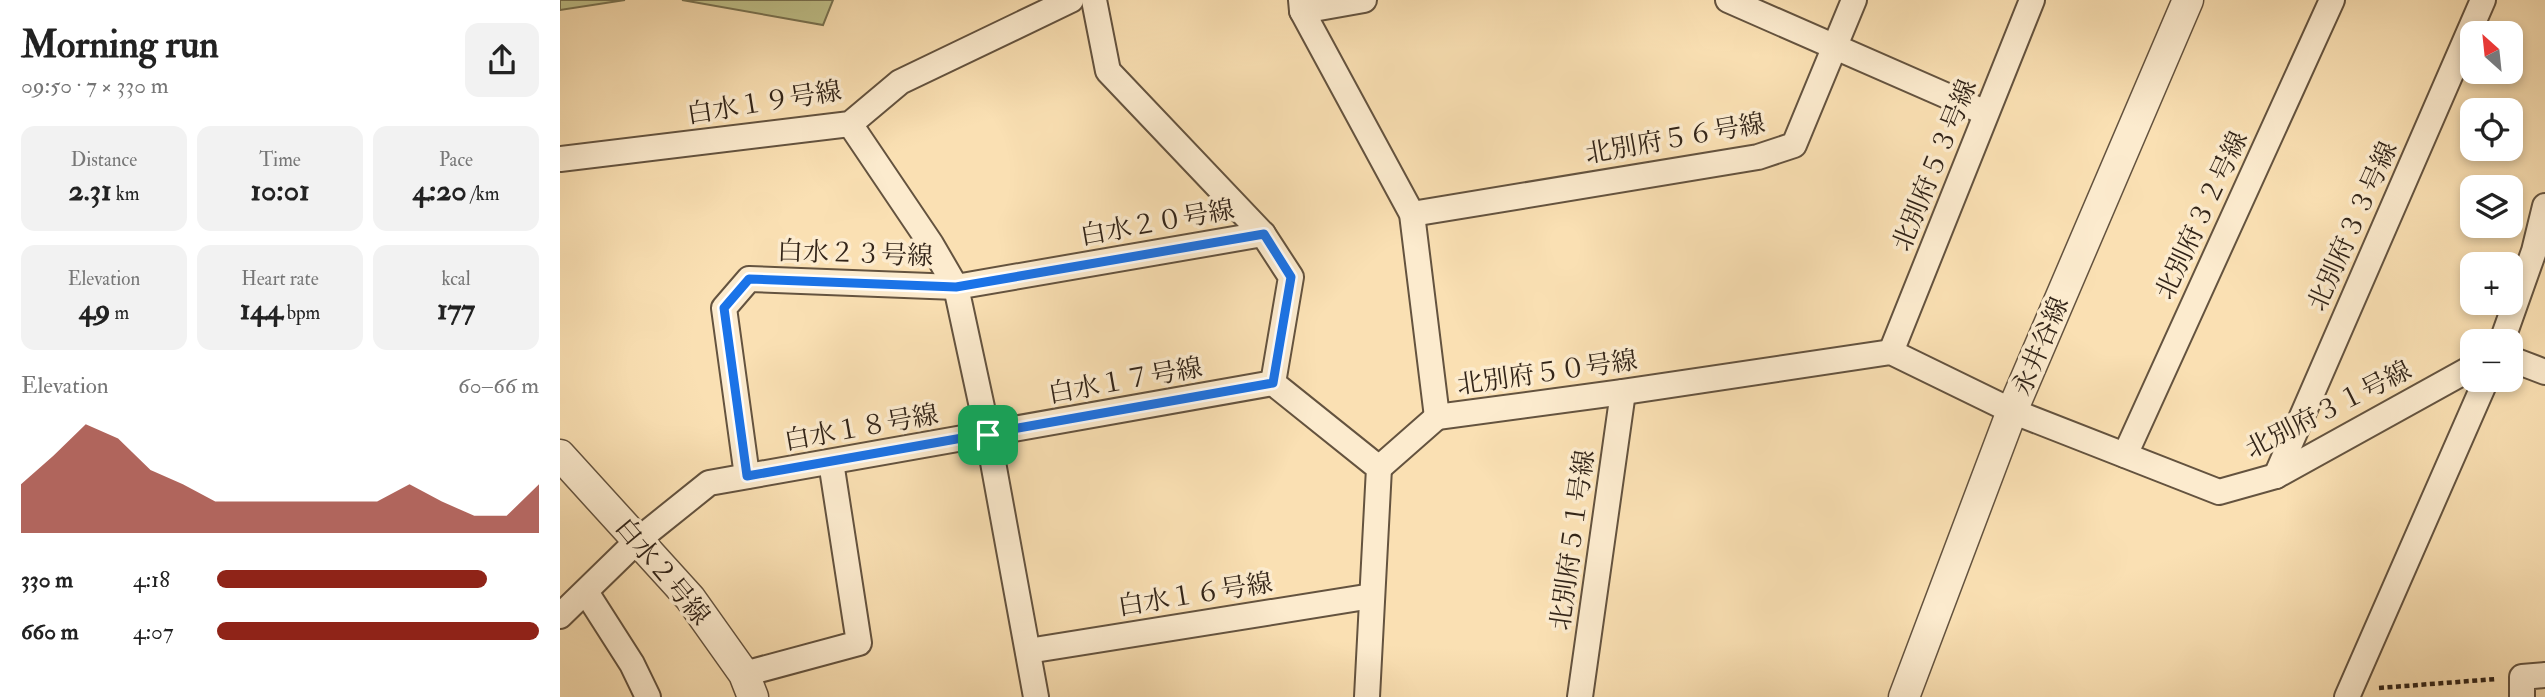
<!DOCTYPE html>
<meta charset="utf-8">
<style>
:root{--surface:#fff;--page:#f2f2f2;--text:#222;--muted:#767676;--accent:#8f2418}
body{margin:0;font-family:"IM FELL Double Pica","Noto Serif JP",serif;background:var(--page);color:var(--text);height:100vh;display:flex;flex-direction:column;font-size:26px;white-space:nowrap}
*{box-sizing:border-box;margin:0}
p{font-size:23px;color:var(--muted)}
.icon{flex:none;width:38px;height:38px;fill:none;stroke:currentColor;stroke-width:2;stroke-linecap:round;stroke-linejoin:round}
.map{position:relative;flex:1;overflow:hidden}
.side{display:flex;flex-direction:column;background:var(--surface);width:560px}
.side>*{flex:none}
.needle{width:46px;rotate:333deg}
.buttons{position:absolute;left:1900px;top:21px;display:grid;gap:14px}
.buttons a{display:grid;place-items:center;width:63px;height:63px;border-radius:14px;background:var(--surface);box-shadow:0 4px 10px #0003;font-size:35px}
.pin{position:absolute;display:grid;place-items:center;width:60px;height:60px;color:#fff;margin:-30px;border-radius:14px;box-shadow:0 4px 10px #0006}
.round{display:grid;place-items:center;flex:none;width:74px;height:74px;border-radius:14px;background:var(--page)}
.head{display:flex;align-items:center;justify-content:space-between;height:119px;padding:0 21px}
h1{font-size:38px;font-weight:700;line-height:52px}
.metrics{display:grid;grid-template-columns:repeat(3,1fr);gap:10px;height:119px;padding:7px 21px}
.metrics div{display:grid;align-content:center;border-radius:14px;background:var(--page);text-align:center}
.metrics b{font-size:30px;font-weight:700}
.metrics small{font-size:19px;font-weight:400}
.metrics p{font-size:19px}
.chart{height:196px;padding:14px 21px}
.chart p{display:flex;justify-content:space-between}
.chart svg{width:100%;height:126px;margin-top:7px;fill:var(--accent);opacity:.7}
ul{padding:0 21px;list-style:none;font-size:23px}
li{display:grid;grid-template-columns:112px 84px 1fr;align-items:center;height:52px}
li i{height:18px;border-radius:9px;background:var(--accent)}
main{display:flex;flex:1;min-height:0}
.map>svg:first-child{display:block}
.green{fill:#c0c28b;stroke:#797352;stroke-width:2}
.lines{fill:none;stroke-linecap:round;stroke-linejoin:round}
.minor-casing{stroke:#64533f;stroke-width:28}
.tertiary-casing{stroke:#64533f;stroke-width:33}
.path{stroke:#322418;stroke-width:4.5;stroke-dasharray:5 3.5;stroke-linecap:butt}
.minor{stroke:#fcebce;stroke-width:24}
.tertiary{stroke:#fcebce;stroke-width:30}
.route-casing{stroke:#fff;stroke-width:14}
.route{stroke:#1a73e8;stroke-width:9}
.labels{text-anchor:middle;stroke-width:7;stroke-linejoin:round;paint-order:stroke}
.street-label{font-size:26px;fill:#322418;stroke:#fcebce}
</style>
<main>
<section class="side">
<div class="head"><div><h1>Morning run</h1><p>09:50 · 7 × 330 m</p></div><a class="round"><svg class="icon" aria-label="share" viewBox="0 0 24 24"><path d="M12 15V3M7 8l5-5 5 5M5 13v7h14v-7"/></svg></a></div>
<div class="metrics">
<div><p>Distance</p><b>2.31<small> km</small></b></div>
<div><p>Time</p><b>10:01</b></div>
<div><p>Pace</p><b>4:20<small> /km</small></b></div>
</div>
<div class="metrics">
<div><p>Elevation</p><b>49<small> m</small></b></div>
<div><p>Heart rate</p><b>144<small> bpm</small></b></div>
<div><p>kcal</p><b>177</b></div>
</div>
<div class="chart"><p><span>Elevation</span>60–66 m</p>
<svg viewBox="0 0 160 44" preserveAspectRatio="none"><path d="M0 44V27L10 17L20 6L30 11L40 22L50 27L60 33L70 33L80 33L90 33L100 33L110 33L120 27L130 33L140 38L150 38L160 27V44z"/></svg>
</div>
<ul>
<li><b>330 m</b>4:18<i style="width:84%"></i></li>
<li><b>660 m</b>4:07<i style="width:100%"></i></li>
</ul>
</section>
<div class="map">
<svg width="1985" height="697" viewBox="0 0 1985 697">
<rect width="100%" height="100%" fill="#fae0b3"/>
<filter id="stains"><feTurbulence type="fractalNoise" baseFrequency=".00286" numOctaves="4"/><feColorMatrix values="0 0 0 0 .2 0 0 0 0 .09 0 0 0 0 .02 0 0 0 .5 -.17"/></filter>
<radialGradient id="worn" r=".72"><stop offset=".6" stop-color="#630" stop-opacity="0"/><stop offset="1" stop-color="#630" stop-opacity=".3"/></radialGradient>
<!-- green -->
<g class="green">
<path d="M 0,0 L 65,0 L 0,10 Z"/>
<path d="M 122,0 L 273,0 L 263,25 Z"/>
</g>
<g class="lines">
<!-- minor casing -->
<g class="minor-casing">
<g id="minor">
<path d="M 534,0 L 548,71 L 703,234 L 731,277 L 713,383 L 819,468 L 807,697"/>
<path d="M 741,0 L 742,11 L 852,214 L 877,417 L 1063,392 L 1331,352 L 1452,411 L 1659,492 L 1716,476 L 1913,367"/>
<path d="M 1168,0 L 1426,113"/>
<path d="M 742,11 L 804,0"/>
<path d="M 290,124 L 371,244 L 396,287"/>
<path d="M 0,159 L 290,124 L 340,82 L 511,0"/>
<path d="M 852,214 L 1198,157 L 1234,145 L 1294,0"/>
<path d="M 1942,341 L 1974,251 L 1985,206"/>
<path d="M 1331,352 L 1472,0"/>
<path d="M 1951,359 L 1985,372"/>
<path d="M 1565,455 L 1772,0"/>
<path d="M 819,468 L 877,417"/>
<path d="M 187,476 L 164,308 L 189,279 L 396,287"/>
<path d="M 1716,476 L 1923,0"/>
<path d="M 26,592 L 72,664 L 88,697"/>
<path d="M 0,616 L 78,540 L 149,483 L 713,383"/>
<path d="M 468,651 L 812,596"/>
<path d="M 184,674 L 299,643 L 271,462"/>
<path d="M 476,697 L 428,435 L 396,287 L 703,234"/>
<path d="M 1020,697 L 1063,392"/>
<path d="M 1787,697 L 1926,380"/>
<path d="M 1962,697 L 1962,677 L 1985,675"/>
</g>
</g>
<!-- tertiary casing -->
<g class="tertiary-casing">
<g id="tertiary">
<path d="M 0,455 L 130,598 L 184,674 L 193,697"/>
<path d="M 1344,697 L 1452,411 L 1628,0"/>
</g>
</g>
<!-- path -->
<path class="path" d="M 1819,688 L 1936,679"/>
<!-- minor -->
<use href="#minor" class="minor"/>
<!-- tertiary -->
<use href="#tertiary" class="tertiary"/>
</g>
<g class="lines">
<!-- route casing -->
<g class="route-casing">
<path id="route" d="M 704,234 L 731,277 L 713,383 L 187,476 L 164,308 L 189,279 L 396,287 Z"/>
</g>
<!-- route -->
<use href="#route" class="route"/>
</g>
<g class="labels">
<!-- street labels -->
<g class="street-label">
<text transform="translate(204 102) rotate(-9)" y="9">白水１９号線</text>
<text transform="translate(1115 138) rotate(-10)" y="9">北別府５６号線</text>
<text transform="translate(1374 165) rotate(-68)" y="9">北別府５３号線</text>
<text transform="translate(1641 215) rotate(-65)" y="9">北別府３２号線</text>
<text transform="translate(597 222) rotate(-10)" y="9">白水２０号線</text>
<text transform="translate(1792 226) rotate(-66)" y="9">北別府３３号線</text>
<text transform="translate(295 253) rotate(2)" y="9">白水２３号線</text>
<text transform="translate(1480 346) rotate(-67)" y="9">永井谷線</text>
<text transform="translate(987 372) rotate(-8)" y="9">北別府５０号線</text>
<text transform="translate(565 380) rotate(-10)" y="9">白水１７号線</text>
<text transform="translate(1768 409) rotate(-27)" y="9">北別府３１号線</text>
<text transform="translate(301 427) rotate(-10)" y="9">白水１８号線</text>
<text transform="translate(1012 540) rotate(-82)" y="9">北別府５１号線</text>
<text transform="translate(103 571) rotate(50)" y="9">白水２号線</text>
<text transform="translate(635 594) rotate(-9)" y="9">白水１６号線</text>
</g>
</g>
<rect width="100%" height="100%" filter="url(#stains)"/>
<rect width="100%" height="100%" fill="url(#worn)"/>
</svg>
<div class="buttons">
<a><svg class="needle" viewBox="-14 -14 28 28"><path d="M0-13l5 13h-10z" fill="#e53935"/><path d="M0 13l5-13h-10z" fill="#767676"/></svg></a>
<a><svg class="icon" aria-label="locate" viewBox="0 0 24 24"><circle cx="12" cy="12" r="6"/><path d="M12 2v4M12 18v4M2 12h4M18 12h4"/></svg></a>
<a><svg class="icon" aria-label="layers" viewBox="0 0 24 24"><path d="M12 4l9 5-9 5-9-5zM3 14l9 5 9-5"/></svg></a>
<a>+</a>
<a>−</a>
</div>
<div class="pin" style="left:428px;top:435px;background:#1e9e55"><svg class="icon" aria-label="arrive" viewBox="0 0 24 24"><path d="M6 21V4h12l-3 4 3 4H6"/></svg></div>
</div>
</main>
